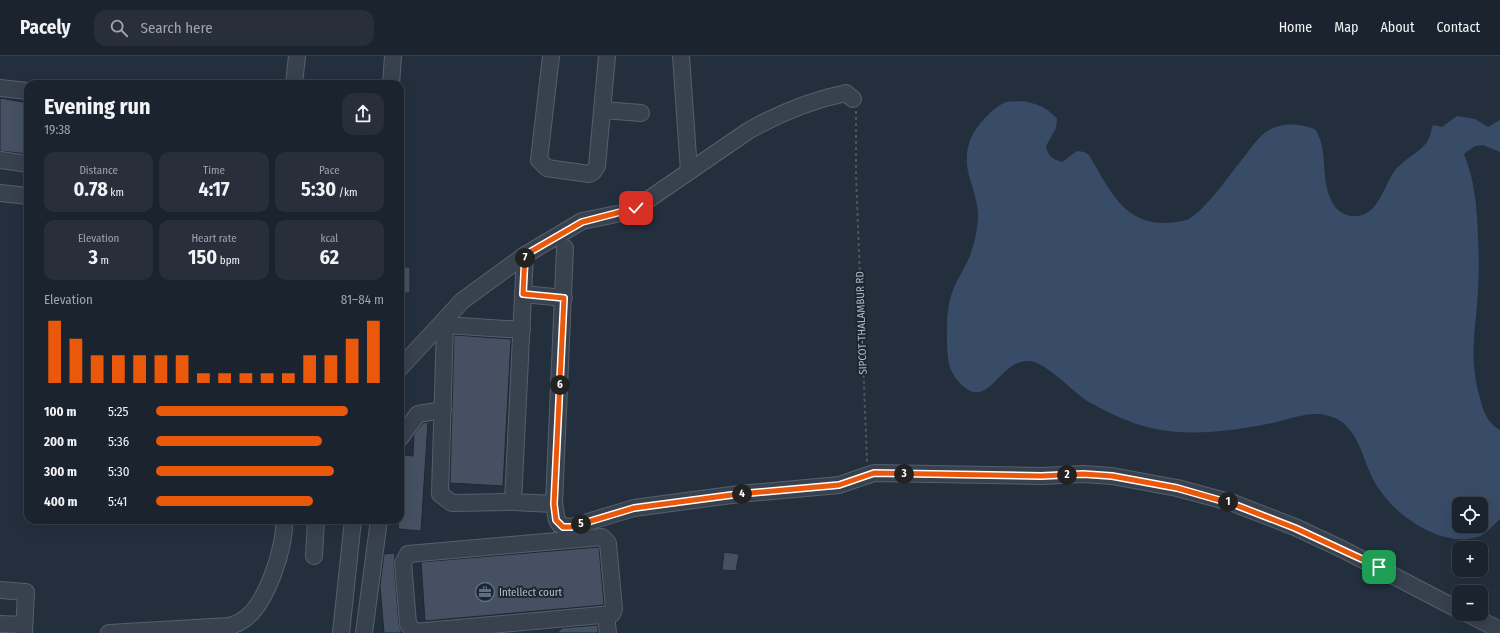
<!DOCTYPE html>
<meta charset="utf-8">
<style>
:root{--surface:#1b232e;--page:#282f3a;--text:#f1f3f6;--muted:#a0a4aa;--line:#39404a;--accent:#ea580c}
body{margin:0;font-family:"Fira Sans Condensed",sans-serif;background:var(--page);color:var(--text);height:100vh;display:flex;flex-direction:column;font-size:15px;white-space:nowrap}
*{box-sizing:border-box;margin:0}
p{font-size:13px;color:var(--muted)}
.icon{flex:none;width:22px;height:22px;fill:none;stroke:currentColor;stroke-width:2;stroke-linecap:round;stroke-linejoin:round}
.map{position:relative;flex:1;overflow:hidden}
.panel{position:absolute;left:24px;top:24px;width:380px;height:444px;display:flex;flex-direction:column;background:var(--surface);border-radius:12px;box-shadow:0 4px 16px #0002,0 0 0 1px var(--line)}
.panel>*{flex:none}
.buttons{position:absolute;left:1452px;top:441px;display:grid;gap:8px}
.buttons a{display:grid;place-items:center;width:36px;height:36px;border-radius:8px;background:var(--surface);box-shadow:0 4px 16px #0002,0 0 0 1px var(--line);font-size:20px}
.pin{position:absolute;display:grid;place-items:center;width:34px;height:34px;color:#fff;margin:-17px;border-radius:8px;box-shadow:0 2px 6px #0006}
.km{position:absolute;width:20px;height:20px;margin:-10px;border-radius:50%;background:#222;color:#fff;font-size:11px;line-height:20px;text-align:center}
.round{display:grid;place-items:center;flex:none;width:42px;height:42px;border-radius:12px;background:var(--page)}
.overview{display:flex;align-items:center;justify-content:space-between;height:68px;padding:0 20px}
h1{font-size:22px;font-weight:700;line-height:30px}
.stats{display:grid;grid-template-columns:repeat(3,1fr);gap:6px;height:68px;padding:4px 20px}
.stats div{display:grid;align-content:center;border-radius:10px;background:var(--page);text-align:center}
.stats b{font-size:20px;font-weight:700}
.stats small{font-size:11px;font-weight:400}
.stats p{font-size:11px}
.chart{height:112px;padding:8px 20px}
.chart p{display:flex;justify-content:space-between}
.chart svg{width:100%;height:72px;margin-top:4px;stroke:var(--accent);stroke-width:6}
ul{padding:0 20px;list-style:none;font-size:13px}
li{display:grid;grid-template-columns:64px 48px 1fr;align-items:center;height:30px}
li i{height:10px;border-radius:5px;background:var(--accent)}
header{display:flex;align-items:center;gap:24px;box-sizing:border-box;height:56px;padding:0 20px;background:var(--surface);border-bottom:1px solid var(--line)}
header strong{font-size:19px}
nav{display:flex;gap:22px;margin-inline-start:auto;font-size:14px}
.search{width:280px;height:36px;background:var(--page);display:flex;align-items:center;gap:10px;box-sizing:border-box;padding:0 14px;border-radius:12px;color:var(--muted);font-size:15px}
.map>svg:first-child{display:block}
.water{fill:#394c67;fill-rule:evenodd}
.building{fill:#455162;stroke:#1f2835}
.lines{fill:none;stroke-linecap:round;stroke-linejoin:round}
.minor-casing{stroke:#565f6c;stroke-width:18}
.path{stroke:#44595c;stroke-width:2;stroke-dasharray:3 3;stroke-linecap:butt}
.minor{stroke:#38414e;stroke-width:16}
.route-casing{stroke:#fff;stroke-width:8}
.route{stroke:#ea580c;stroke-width:5}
.labels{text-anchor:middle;stroke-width:4;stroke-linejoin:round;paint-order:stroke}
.street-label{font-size:11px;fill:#b4bcc9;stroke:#1d2633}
.poi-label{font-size:11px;fill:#b4bcc9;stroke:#1d2633;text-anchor:start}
</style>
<header>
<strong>Pacely</strong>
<div class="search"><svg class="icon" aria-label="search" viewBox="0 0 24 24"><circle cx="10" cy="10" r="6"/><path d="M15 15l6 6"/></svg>Search here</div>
<nav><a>Home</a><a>Map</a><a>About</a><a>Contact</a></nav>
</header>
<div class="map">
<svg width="1500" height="577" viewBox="0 0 1500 577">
<rect width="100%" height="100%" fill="#242f3e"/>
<!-- water -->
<path class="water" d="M 1021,45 C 1036,47 1047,51 1057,63 L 1056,72 L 1046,90 C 1048,100 1052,103 1062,106 L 1077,95 L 1084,96 L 1089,99 C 1107,129 1122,167 1163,167 C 1170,167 1182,166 1189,163 C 1205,154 1228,121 1240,106 C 1249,96 1258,79 1271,73 C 1286,66 1300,68 1315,73 C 1329,95 1320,121 1331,144 C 1335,153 1342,159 1352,160 C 1379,163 1383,128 1397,112 C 1406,102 1420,96 1427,86 C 1431,80 1431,74 1433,69 L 1442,71 L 1457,60 L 1475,63 L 1488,71 L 1500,64 L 1500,96 L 1483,89 L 1475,90 L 1464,98 C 1475,125 1477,153 1478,182 C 1479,199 1479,217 1478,234 C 1476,275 1468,301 1480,342 C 1483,355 1488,368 1500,374 L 1500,463 C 1493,469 1486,479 1477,481 C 1443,492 1397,461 1379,433 C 1360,406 1362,362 1319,358 C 1302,357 1283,365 1267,368 C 1230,375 1189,381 1151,372 C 1130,367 1108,357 1089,346 C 1073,336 1047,307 1030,305 C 998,302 989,360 958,325 C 948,313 948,304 947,289 C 947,271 946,254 952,237 C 956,224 964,214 969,202 C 974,190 978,172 978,159 C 978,148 974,137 971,126 C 961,98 969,76 990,57 C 994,53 1001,48 1006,46 C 1010,45 1016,46 1021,45 ZM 1459,448 L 1481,448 L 1481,470 L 1459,470 Z"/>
<!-- building -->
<g class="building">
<path d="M 0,42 L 28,47 L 28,98 L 0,95 Z"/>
<rect x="400" y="211" width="10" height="26"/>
<path d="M 454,279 L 511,283 L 503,430 L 450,427 Z"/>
<path d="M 428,366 L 421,475 L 398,473 L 403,399 L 413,400 L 414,378 L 423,367 Z"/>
<path d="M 599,491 L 604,549 L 425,565 L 421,506 Z"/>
<path d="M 724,496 L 739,498 L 736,515 L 722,514 Z"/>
<path d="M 395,497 L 394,508 L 399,569 L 402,577 L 384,577 L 380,530 L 384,498 Z"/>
<path d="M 598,569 L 598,577 L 557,577 L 562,572 Z"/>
</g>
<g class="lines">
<!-- minor casing -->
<g class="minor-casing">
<g id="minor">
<path d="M 551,0 L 539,104 L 547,112 L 589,118 L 593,116 L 597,110 L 607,0"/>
<path d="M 681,0 L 689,115"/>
<path d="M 294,28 L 297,0"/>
<path d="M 391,28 L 393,0"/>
<path d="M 0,32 L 28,35"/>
<path d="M 603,54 L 641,57"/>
<path d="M 0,104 L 28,108"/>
<path d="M 0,137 L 28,140"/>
<path d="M 525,199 L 513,446 L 554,448 L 565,192"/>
<path d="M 523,238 L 564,242"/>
<path d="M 400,312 L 462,245 L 525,199 L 582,165 L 627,156 L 636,152 L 748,75 C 778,58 812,44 846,37 L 853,43"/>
<path d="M 400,382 L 418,358 L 443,354"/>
<path d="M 513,446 L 452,447 L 440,438 L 445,269 L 522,274"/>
<path d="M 554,448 L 557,464 L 560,469 L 571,471 L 634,452 L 739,438 L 839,429 L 874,417 L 1041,420 L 1083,418 L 1112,420 L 1177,432 L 1233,447 L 1295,471 L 1344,494 L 1459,554"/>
<path d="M 602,481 L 608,487 L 614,553 L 612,558 L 414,576 L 408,568 L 403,507 L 408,498 Z"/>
<path d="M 314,500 L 316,464"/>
<path d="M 0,534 L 26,536 L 24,577"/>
<path d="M 1468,558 L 1500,574"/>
<path d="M 606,559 L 608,577"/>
<path d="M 0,568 L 24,569"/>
<path d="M 109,577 L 229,570 C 234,569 239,567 243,564 C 266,550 286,490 284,464"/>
<path d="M 341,577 L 353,464"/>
<path d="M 364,577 L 379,464"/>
</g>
</g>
<!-- path -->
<path class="path" d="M 856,55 L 856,118 L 867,406"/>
<!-- minor -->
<use href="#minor" class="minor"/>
</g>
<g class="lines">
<!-- route casing -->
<g class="route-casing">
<path id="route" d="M 636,152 L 582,166 L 525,199 L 523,238 L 564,242 L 554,448 L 556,464 L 563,471 L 571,471 L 634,452 L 739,438 L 839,429 L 874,417 L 1041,420 L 1083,418 L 1112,420 L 1177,432 L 1233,448 L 1295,472 L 1379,511"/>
</g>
<!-- route -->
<use href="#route" class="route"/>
</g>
<!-- icons -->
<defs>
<g id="office-ring" transform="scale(1)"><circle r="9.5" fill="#1d2633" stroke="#5c6f8a" stroke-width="1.5"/><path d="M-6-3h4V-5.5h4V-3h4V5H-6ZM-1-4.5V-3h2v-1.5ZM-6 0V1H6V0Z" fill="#5c6f8a"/></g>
</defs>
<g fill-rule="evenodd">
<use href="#office-ring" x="485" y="536"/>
</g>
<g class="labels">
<!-- street labels -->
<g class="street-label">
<text transform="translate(861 267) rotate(-92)" y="4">SIPCOT-THALAMBUR RD</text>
</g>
<!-- poi labels -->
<g class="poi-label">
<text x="499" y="540">Intellect court</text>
</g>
</g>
</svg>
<div class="buttons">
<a><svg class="icon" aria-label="locate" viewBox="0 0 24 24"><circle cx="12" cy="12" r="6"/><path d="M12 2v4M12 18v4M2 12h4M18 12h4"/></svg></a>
<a>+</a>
<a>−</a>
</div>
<div class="pin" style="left:1379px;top:511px;background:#1e9e55"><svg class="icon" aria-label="arrive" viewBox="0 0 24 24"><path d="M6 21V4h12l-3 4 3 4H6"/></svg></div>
<div class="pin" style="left:636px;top:152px;background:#d93025"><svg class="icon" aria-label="check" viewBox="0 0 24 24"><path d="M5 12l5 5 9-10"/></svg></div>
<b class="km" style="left:1228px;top:446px">1</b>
<b class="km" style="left:1067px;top:419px">2</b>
<b class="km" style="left:904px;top:418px">3</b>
<b class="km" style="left:742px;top:438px">4</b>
<b class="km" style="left:581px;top:468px">5</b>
<b class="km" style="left:560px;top:329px">6</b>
<b class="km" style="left:525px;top:202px">7</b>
<section class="panel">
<div class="overview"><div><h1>Evening run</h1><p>19:38</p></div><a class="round"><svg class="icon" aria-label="share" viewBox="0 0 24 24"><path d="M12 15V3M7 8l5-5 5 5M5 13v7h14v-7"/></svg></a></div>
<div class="stats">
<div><p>Distance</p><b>0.78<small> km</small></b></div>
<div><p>Time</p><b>4:17</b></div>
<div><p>Pace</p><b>5:30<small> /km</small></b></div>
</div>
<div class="stats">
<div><p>Elevation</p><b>3<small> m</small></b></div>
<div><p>Heart rate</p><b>150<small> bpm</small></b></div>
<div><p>kcal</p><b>62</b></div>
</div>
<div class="chart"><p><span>Elevation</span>81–84 m</p>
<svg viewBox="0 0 160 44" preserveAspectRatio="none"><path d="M5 44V6M15 44V17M25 44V27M35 44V27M45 44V27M55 44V27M65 44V27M75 44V38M85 44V38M95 44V38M105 44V38M115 44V38M125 44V27M135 44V27M145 44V17M155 44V6"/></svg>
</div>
<ul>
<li><b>100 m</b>5:25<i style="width:84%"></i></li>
<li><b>200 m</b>5:36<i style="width:73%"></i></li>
<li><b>300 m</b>5:30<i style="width:78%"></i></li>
<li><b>400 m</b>5:41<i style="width:69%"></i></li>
</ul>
</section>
</div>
